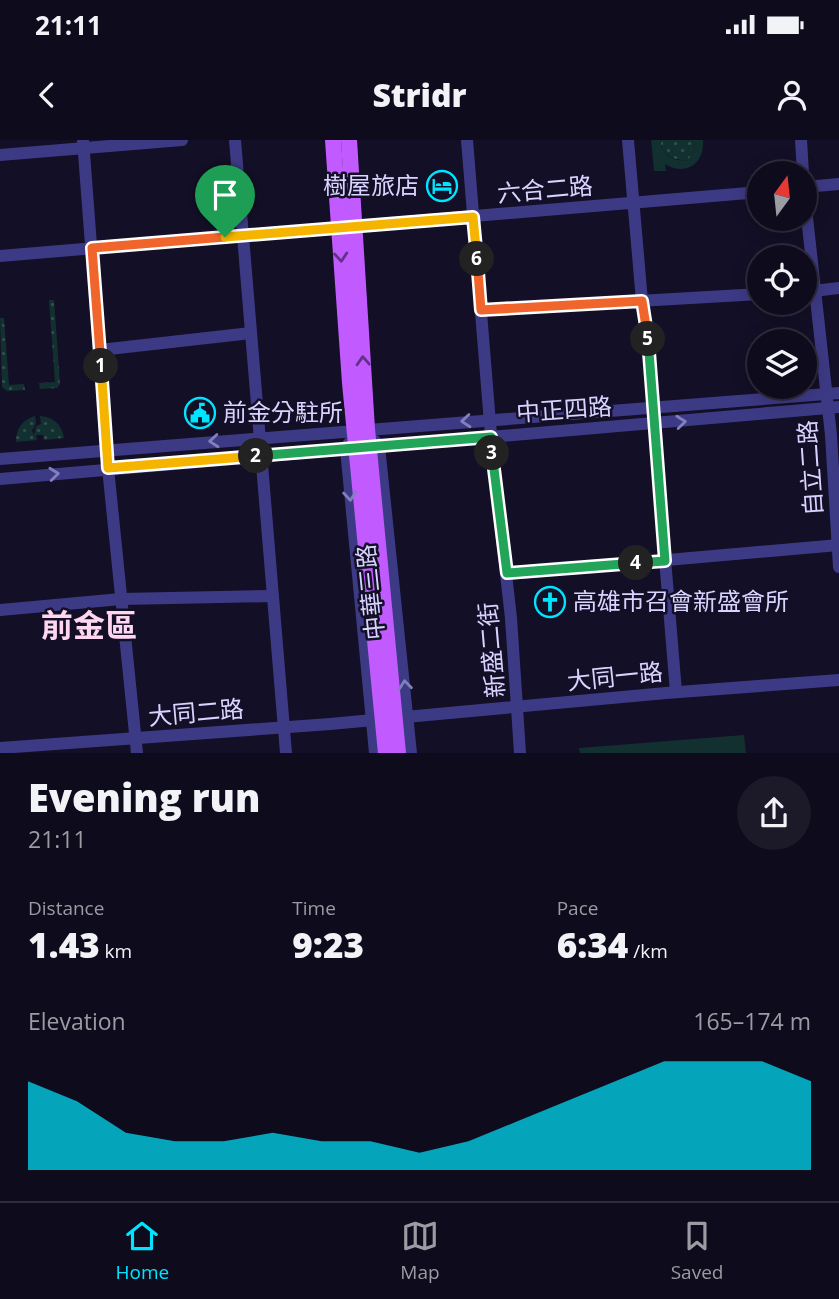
<!DOCTYPE html>
<meta charset="utf-8">
<style>
:root{--surface:#0e0b1c;--page:#1c1929;--text:#f1f3f6;--muted:#9b9ba3;--line:#2e2b3b;--accent:#00e5ff}
body{margin:0;font-family:"Open Sans","Noto Sans TC",sans-serif;background:var(--page);color:var(--text);height:100vh;display:flex;flex-direction:column;font-size:26px;white-space:nowrap}
*{box-sizing:border-box;margin:0}
p{font-size:23px;color:var(--muted)}
.icon{flex:none;width:38px;height:38px;fill:none;stroke:currentColor;stroke-width:2;stroke-linecap:round;stroke-linejoin:round}
.map{position:relative;height:613px;overflow:hidden}
.sheet{display:flex;flex-direction:column;background:var(--surface);flex:1}
.sheet>*{flex:none}
.needle{width:46px;rotate:15deg}
.fabs{position:absolute;left:747px;top:21px;display:grid;gap:14px}
.fabs a{display:grid;place-items:center;width:70px;height:70px;border-radius:50%;background:var(--surface);box-shadow:0 4px 18px #0003,0 0 0 2px var(--line);font-size:35px}
.pin{position:absolute;display:grid;place-items:center;width:60px;height:60px;color:#fff;margin:-72px -30px;border-radius:50% 50% 50% 0;rotate:-45deg;box-shadow:0 0 7px #0007}
.pin .icon{rotate:45deg}
.km{position:absolute;width:35px;height:35px;margin:-18px;border-radius:50%;background:#222;color:#fff;font-size:19px;line-height:35px;text-align:center}
.round{display:grid;place-items:center;flex:none;width:74px;height:74px;border-radius:37px;background:var(--page)}
.overview{display:flex;align-items:center;justify-content:space-between;height:119px;padding:0 28px}
h1{font-size:38px;font-weight:800;line-height:52px}
.stats{display:grid;grid-template-columns:repeat(3,1fr);gap:10px;height:119px;padding:7px 28px}
.stats div{display:grid;align-content:center}
.stats b{font-size:35px;font-weight:800}
.stats small{font-size:19px;font-weight:400}
.stats p{font-size:19px}
.chart{height:196px;padding:14px 28px}
.chart p{display:flex;justify-content:space-between}
.chart svg{width:100%;height:126px;margin-top:7px;fill:var(--accent);opacity:.7}
.status{display:flex;justify-content:space-between;align-items:center;height:49px;padding:0 35px;background:var(--surface);direction:ltr}
.status svg{height:19px;fill:currentColor}
header{display:flex;justify-content:space-between;align-items:center;height:91px;padding:0 28px;background:var(--surface);font-size:32px;font-weight:800}
.tabs{display:flex;justify-content:space-around;align-items:center;height:98px;border-top:2px solid var(--line);background:var(--surface);font-size:19px;color:var(--muted)}
.tabs a{display:grid;justify-items:center;gap:4px}
.tabs .current{color:var(--accent)}
.map>svg:first-child{display:block}
.grass{fill:url(#grass-dots)}
.park{fill:#12302f}
.lines{fill:none;stroke-linecap:round;stroke-linejoin:round}
.minor{stroke:#3d3a85;stroke-width:12}
.major{stroke:#c25bff;stroke-width:16}
.oneway{stroke:#623188}
.oneway2{stroke:#837fbc}
.split-1-casing{stroke:#fff;stroke-width:14}
.split-2-casing{stroke:#fff;stroke-width:14}
.split-3-casing{stroke:#fff;stroke-width:14}
.split-4-casing{stroke:#fff;stroke-width:14}
.split-5-casing{stroke:#fff;stroke-width:14}
.split-6-casing{stroke:#fff;stroke-width:14}
.split-7-casing{stroke:#fff;stroke-width:14}
.split-1{stroke:#f0652b;stroke-width:9}
.split-2{stroke:#f5b400;stroke-width:9}
.split-3{stroke:#22a559;stroke-width:9}
.split-4{stroke:#22a559;stroke-width:9}
.split-5{stroke:#22a559;stroke-width:9}
.split-6{stroke:#f0652b;stroke-width:9}
.split-7{stroke:#f5b400;stroke-width:9}
.labels{text-anchor:middle;stroke-width:5;stroke-linejoin:round;paint-order:stroke}
.poi-label{font-size:24px;fill:#d9d4ff;stroke:#130f26;text-anchor:start}
.street-label{font-size:24px;fill:#d9d4ff;stroke:#130f26}
.district-label{font-size:32px;font-weight:bold;fill:#ffd6f0;stroke:#130f26}
</style>
<div class="status"><b>21:11</b><svg viewBox="0 0 49 12"><path d="M0 12V9h3v3zM5 12V6h3v6zM10 12V3h3v9zM15 12V0h3v12zM26 1h20v11H26zM47 4h2v5h-2z"/></svg></div>
<header><svg class="icon" aria-label="back" viewBox="0 0 24 24"><path d="M15 5l-7 7 7 7"/></svg>Stridr<svg class="icon" aria-label="person" viewBox="0 0 24 24"><circle cx="12" cy="8" r="4"/><path d="M4 21q1-7 8-7t8 7"/></svg></header>
<div class="map">
<svg width="839" height="613" viewBox="0 0 839 613">
<defs>
<pattern id="grass-dots" width="8" height="8" patternUnits="userSpaceOnUse" patternTransform="scale(1.75)"><rect width="8" height="8" fill="#12302f"/><path d="M2 2h.1M6 6h.1" fill="none" stroke="#344d4e" stroke-width="1.8" stroke-linecap="round"/></pattern>
</defs>
<rect width="100%" height="100%" fill="#130f26"/>
<!-- grass -->
<g class="grass">
<path d="M 660,0 L 695,0 L 694,12 L 688,20 C 673,21 663,16 660,0 Z"/>
<path d="M 49,160 L 54,160 L 60,244 L 57,248 L 40,249 L 39,243 L 55,242 Z"/>
<path d="M 0,178 L 4,178 L 9,245 L 24,244 L 25,250 L 7,251 L 2,247 Z"/>
<path d="M 35,276 L 36,284 L 32,291 L 34,295 L 36,286 L 41,284 L 40,276 C 54,277 62,285 64,298 L 44,300 L 43,295 L 36,295 L 37,300 L 16,302 C 16,289 22,280 35,276 Z"/>
</g>
<!-- park -->
<g class="park">
<path d="M 651,0 L 660,0 C 663,16 673,22 688,20 L 694,12 L 695,0 L 703,0 C 705,23 686,37 665,24 L 666,31 L 654,31 Z"/>
<path d="M 744,595 L 746,613 L 580,613 L 579,608 Z"/>
</g>
<g class="lines">
<!-- minor -->
<g class="minor">
<path d="M 83,0 L 108,328 L 137,613"/>
<path d="M 235,0 L 286,613"/>
<path d="M 467,0 L 493,320 L 511,478 L 520,613"/>
<path d="M 628,0 L 642,161 L 653,251 L 660,358 L 676,552"/>
<path d="M 801,0 L 803,33"/>
<path d="M 0,15 L 182,0"/>
<path d="M 805,47 L 839,44"/>
<path d="M 805,59 L 831,295 L 839,427"/>
<path d="M 0,116 L 760,52"/>
<path d="M 805,152 L 839,148"/>
<path d="M 481,170 L 760,154"/>
<path d="M 100,210 L 251,193"/>
<path d="M 375,301 L 379,306 L 411,613"/>
<path d="M 349,303 L 346,309 L 375,613"/>
<path d="M 0,319 L 839,253"/>
<path d="M 0,339 L 839,267"/>
<path d="M 507,434 L 839,405"/>
<path d="M 0,470 L 121,459 L 273,456"/>
<path d="M 0,608 L 330,584 L 666,553 L 839,540"/>
</g>
<!-- major -->
<g class="major">
<path d="M 333,0 L 350,243 L 386,613"/>
<path d="M 349,0 L 367,289 L 398,613"/>
</g>
</g>
<!-- one-way arrows -->
<defs><path id="oneway-chevron" d="M-2-3.5L2.5 0L-2 3.5" fill="none" stroke-width="1.6" stroke-linecap="round" stroke-linejoin="round" transform="scale(1.75)"/></defs>
<g class="oneway">
<use href="#oneway-chevron" transform="translate(341 117) rotate(85)"/>
<use href="#oneway-chevron" transform="translate(363 221) rotate(-93)"/>
</g>
<g class="oneway2">
<use href="#oneway-chevron" transform="translate(466 281) rotate(175)"/>
<use href="#oneway-chevron" transform="translate(681 282) rotate(-6)"/>
<use href="#oneway-chevron" transform="translate(214 301) rotate(175)"/>
<use href="#oneway-chevron" transform="translate(54 334) rotate(-6)"/>
<use href="#oneway-chevron" transform="translate(350 356) rotate(85)"/>
<use href="#oneway-chevron" transform="translate(405 545) rotate(-96)"/>
</g>
<g class="lines">
<!-- split-1 casing -->
<g class="split-1-casing">
<path id="split-1" d="M 101,226 L 92,108 L 225,97"/>
</g>
<!-- split-2 casing -->
<g class="split-2-casing">
<path id="split-2" d="M 101,226 L 108,328 L 256,316"/>
</g>
<!-- split-3 casing -->
<g class="split-3-casing">
<path id="split-3" d="M 256,316 L 491,297 L 492,313"/>
</g>
<!-- split-4 casing -->
<g class="split-4-casing">
<path id="split-4" d="M 492,313 L 507,433 L 636,423"/>
</g>
<!-- split-5 casing -->
<g class="split-5-casing">
<path id="split-5" d="M 636,423 L 665,421 L 648,199"/>
</g>
<!-- split-6 casing -->
<g class="split-6-casing">
<path id="split-6" d="M 477,119 L 481,170 L 642,161 L 648,199"/>
</g>
<!-- split-7 casing -->
<g class="split-7-casing">
<path id="split-7" d="M 225,97 L 473,77 L 477,119"/>
</g>
<!-- split-1 -->
<use href="#split-1" class="split-1"/>
<!-- split-2 -->
<use href="#split-2" class="split-2"/>
<!-- split-3 -->
<use href="#split-3" class="split-3"/>
<!-- split-4 -->
<use href="#split-4" class="split-4"/>
<!-- split-5 -->
<use href="#split-5" class="split-5"/>
<!-- split-6 -->
<use href="#split-6" class="split-6"/>
<!-- split-7 -->
<use href="#split-7" class="split-7"/>
</g>
<!-- icons -->
<defs>
<g id="hotel-ring" transform="scale(1.575)"><circle r="9.5" fill="#130f26" stroke="#00e5ff" stroke-width="1.5"/><path d="M-6-4.5h1.5V1H6V5H4.5V3h-9V5H-6ZM-4 0a1.8 1.8 0 1 1 3.6 0ZM.5 0V-2.5h3Q6-2.5 6 0Z" fill="#00e5ff"/></g>
<g id="civic-ring" transform="scale(1.575)"><circle r="9.5" fill="#130f26" stroke="#00e5ff" stroke-width="1.5"/><path d="M-.6-6.5H3V-4.5H.6V-3L4-1V1h2V6H-6V1h2V-1L-.6-3ZM-1.2 2.5V6h2.4V2.5Z" fill="#00e5ff"/></g>
<g id="church-ring" transform="scale(1.575)"><circle r="9.5" fill="#130f26" stroke="#00e5ff" stroke-width="1.5"/><path d="M-1.2-6h2.4v3.5h3.3v2.4h-3.3V6h-2.4V-.1h-3.3v-2.4h3.3Z" fill="#00e5ff"/></g>
</defs>
<g fill-rule="evenodd">
<use href="#hotel-ring" x="442" y="46"/>
<use href="#civic-ring" x="200" y="273"/>
<use href="#church-ring" x="550" y="462"/>
</g>
<g class="labels">
<!-- poi labels -->
<g class="poi-label">
<text x="419" y="54" text-anchor="end">樹屋旅店</text>
<text x="223" y="281">前金分駐所</text>
<text x="573" y="470">高雄市召會新盛會所</text>
</g>
<!-- street labels -->
<g class="street-label">
<text transform="translate(545 50) rotate(-5)" y="8">六合二路</text>
<text transform="translate(564 270) rotate(-4)" y="8">中正四路</text>
<text transform="translate(811 328) rotate(-94)" y="8">自立二路</text>
<text transform="translate(371 452) rotate(-96)" y="8">中華三路</text>
<text transform="translate(492 510) rotate(-95)" y="8">新盛二街</text>
<text transform="translate(615 537) rotate(-6)" y="8">大同一路</text>
<text transform="translate(196 573) rotate(-5)" y="8">大同二路</text>
</g>
<!-- district labels -->
<g class="district-label">
<text x="89" y="497">前金區</text>
</g>
</g>
</svg>
<div class="fabs">
<a><svg class="needle" viewBox="-14 -14 28 28"><path d="M0-13l5 13h-10z" fill="#e53935"/><path d="M0 13l5-13h-10z" fill="#9b9ba3"/></svg></a>
<a><svg class="icon" aria-label="locate" viewBox="0 0 24 24"><circle cx="12" cy="12" r="6"/><path d="M12 2v4M12 18v4M2 12h4M18 12h4"/></svg></a>
<a><svg class="icon" aria-label="layers" viewBox="0 0 24 24"><path d="M12 4l9 5-9 5-9-5zM3 14l9 5 9-5"/></svg></a>
</div>
<div class="pin" style="left:225px;top:97px;background:#1e9e55"><svg class="icon" aria-label="arrive" viewBox="0 0 24 24"><path d="M6 21V4h12l-3 4 3 4H6"/></svg></div>
<b class="km" style="left:101px;top:226px">1</b>
<b class="km" style="left:256px;top:316px">2</b>
<b class="km" style="left:492px;top:313px">3</b>
<b class="km" style="left:636px;top:423px">4</b>
<b class="km" style="left:648px;top:199px">5</b>
<b class="km" style="left:477px;top:119px">6</b>
</div>
<section class="sheet">
<div class="overview"><div><h1>Evening run</h1><p>21:11</p></div><a class="round"><svg class="icon" aria-label="share" viewBox="0 0 24 24"><path d="M12 15V3M7 8l5-5 5 5M5 13v7h14v-7"/></svg></a></div>
<div class="stats">
<div><p>Distance</p><b>1.43<small> km</small></b></div>
<div><p>Time</p><b>9:23</b></div>
<div><p>Pace</p><b>6:34<small> /km</small></b></div>
</div>
<div class="chart"><p><span>Elevation</span>165–174 m</p>
<svg viewBox="0 0 160 44" preserveAspectRatio="none"><path d="M0 44V13L10 20L20 31L30 34L40 34L50 31L60 34L70 34L80 38L90 34L100 27L110 20L120 13L130 6L140 6L150 6L160 13V44z"/></svg>
</div>
</section>
<nav class="tabs">
<a class="current"><svg class="icon" aria-label="home" viewBox="0 0 24 24"><path d="M3 11l9-7 9 7M6 9v11h12V9"/></svg>Home</a>
<a><svg class="icon" aria-label="map" viewBox="0 0 24 24"><path d="M3 6l6-2 6 2 6-2v14l-6 2-6-2-6 2zM9 4v14M15 6v14"/></svg>Map</a>
<a><svg class="icon" aria-label="saved" viewBox="0 0 24 24"><path d="M7 4h10v16l-5-4-5 4z"/></svg>Saved</a>
</nav>
